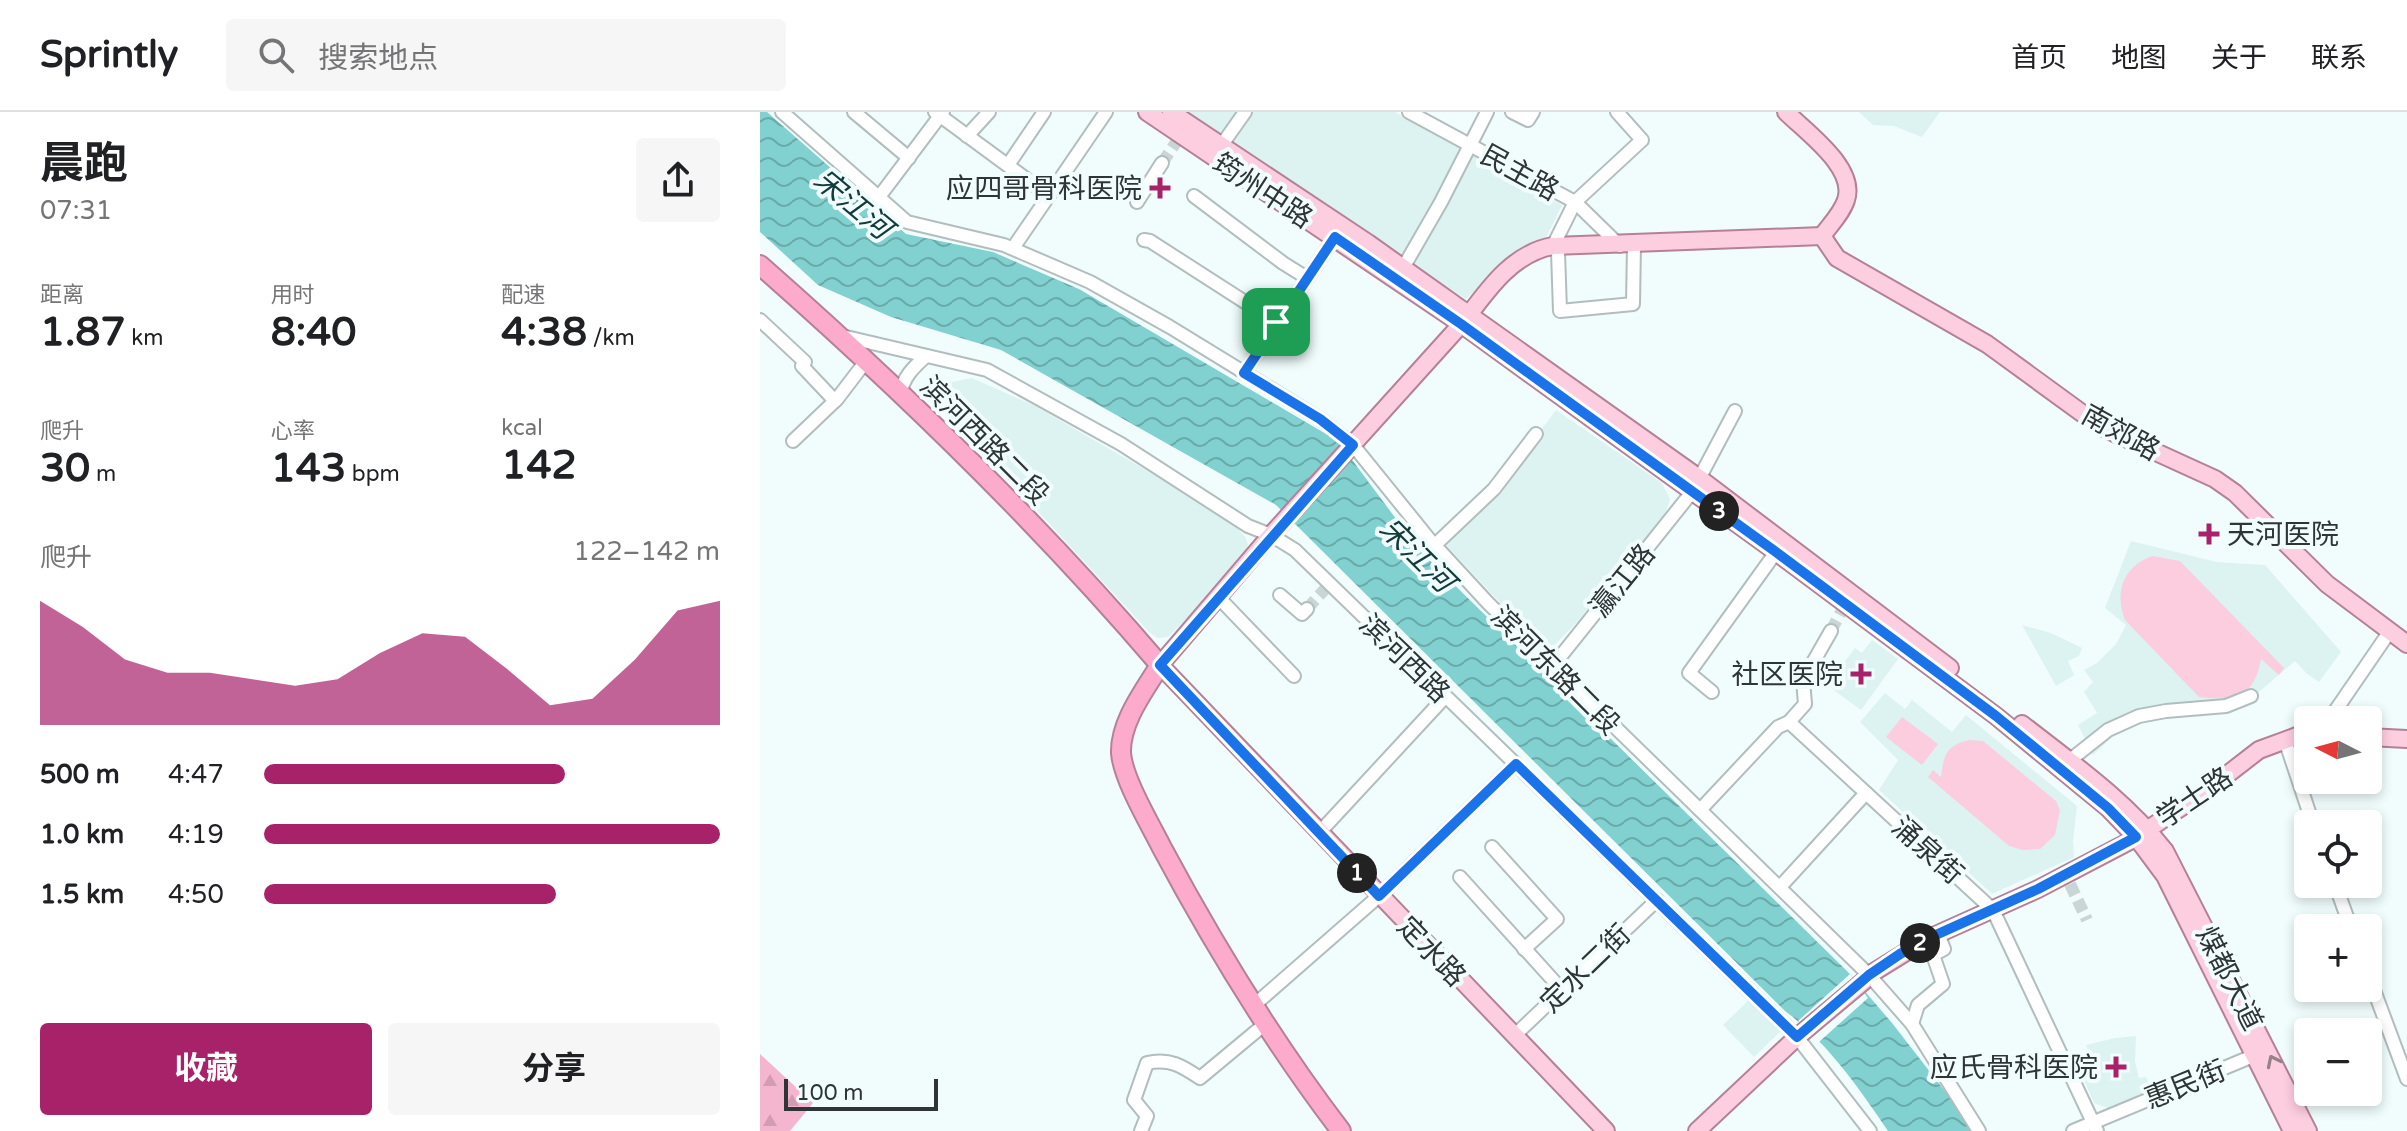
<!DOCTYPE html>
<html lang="zh">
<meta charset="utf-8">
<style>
:root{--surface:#fff;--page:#f6f6f6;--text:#202124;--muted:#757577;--line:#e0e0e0;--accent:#a8226a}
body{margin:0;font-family:"Varela Round","Noto Sans SC",sans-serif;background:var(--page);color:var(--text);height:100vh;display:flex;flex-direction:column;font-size:30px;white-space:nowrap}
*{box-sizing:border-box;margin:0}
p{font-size:26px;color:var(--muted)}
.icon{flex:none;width:44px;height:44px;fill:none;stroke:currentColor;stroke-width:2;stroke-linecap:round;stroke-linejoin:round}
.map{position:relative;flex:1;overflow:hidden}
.panel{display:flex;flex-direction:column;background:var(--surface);width:760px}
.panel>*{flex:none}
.needle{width:52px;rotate:276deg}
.fabs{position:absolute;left:1534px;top:594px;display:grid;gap:16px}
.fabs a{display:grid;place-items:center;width:88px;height:88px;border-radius:8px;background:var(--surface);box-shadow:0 4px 12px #0003;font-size:40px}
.scale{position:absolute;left:24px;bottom:20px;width:154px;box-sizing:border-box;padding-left:8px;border:4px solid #2f3434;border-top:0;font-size:22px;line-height:28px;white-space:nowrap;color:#2f3434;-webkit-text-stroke:6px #f1fdfd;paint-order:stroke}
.pin{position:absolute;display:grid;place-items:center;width:68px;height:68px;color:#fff;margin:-34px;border-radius:16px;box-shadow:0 4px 12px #0006}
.km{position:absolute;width:40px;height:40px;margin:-20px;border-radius:50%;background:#222;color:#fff;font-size:22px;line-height:40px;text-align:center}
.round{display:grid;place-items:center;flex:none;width:84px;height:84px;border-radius:8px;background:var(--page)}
.overview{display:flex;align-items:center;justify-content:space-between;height:136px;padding:0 40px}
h1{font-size:44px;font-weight:700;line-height:60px}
.figures{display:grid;grid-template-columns:repeat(3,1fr);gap:12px;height:136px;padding:8px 40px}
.figures div{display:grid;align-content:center}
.figures b{font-size:40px;font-weight:700}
.figures small{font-size:22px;font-weight:400}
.figures p{font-size:22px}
.chart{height:224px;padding:16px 40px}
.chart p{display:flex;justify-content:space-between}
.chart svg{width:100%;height:144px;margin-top:8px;fill:var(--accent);opacity:.7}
.action{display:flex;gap:16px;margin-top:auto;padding:16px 40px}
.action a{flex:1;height:92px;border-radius:8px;background:var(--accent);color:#fff;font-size:32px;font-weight:700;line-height:92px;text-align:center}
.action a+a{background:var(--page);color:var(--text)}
ul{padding:0 40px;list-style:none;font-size:26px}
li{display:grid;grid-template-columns:128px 96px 1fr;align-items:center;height:60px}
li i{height:20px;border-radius:10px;background:var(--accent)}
header{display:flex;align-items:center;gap:48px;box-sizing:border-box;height:112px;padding:0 40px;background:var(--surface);border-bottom:2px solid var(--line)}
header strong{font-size:38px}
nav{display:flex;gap:44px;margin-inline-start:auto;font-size:28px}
.search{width:560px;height:72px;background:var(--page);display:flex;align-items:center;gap:20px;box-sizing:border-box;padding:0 28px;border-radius:8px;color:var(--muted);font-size:30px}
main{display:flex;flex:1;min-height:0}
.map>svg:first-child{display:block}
.built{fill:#dcf3f2}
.forest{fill:url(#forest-firs)}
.pitch{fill:#fbcdde}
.water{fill:url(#water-waves)}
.pier{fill:#f1fdfd}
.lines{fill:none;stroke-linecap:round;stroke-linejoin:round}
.minor-tunnel{stroke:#cad5d5;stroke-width:12;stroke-dasharray:12 6;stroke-linecap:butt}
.minor-casing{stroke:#b2bebd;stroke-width:16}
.major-casing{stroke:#b48197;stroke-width:20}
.highway-casing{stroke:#b48197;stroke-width:22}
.minor{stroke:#fff;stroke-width:12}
.major{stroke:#fdcde0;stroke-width:16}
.highway{stroke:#fcabcc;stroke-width:18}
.oneway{stroke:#96808a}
.route-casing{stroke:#fff;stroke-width:16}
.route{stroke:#1a73e8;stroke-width:10}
.poi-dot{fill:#a8226a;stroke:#f1fdfd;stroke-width:3}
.labels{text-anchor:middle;stroke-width:8;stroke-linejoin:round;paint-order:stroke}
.street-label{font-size:28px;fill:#2f3434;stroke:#f1fdfd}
.poi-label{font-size:28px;fill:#2f3434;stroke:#f1fdfd;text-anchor:end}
.water-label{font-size:30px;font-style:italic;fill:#143b3b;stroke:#f1fdfd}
</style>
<header>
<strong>Sprintly</strong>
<div class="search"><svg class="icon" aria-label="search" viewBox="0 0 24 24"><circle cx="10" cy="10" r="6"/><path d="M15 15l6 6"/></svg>搜索地点</div>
<nav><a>首页</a><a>地图</a><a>关于</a><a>联系</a></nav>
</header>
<main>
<section class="panel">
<div class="overview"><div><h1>晨跑</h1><p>07:31</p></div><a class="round"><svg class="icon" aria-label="share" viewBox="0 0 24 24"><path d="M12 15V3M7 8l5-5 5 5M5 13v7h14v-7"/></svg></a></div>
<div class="figures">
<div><p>距离</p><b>1.87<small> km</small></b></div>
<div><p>用时</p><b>8:40</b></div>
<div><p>配速</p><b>4:38<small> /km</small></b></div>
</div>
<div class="figures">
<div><p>爬升</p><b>30<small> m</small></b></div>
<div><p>心率</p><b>143<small> bpm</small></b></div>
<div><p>kcal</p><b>142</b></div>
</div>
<div class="chart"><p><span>爬升</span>122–142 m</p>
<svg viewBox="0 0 160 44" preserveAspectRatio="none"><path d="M0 44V6L10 14L20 24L30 28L40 28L50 30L60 32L70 30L80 22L90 16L100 17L110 27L120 38L130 36L140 24L150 9L160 6V44z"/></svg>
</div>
<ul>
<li><b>500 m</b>4:47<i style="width:66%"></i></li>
<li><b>1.0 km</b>4:19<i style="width:100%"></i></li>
<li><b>1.5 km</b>4:50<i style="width:64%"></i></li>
</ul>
<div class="action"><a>收藏</a><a>分享</a></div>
</section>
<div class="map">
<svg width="1647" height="1019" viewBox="0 0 1647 1019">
<defs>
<pattern id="forest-firs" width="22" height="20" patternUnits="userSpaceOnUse" patternTransform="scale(2)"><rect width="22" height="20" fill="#f4b5ce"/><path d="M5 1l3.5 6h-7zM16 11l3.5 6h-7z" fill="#d29cb2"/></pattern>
<pattern id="water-waves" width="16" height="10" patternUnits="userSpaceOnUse" patternTransform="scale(2)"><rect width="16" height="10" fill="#80d1d0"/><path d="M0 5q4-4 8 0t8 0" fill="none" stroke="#69aaaa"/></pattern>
</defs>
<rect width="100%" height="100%" fill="#f1fdfd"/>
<!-- built -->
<g class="built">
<path d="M 416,0 L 635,0 L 802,93 L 787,124 L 756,140 L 706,187 L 538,81 Z"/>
<path d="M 1099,0 L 1180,0 L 1162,25 L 1134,14 L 1113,13 Z"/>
<path d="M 212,266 L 275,294 L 438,388 L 474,413 L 486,426 L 488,433 L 486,440 L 448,485 L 408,525 L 398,526 L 390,521 L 178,291 L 177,281 L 187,271 Z"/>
<path d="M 796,298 L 902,371 L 910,387 L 906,400 L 880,434 L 816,511 L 787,541 L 686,433 L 746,365 Z"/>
<path d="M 1371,429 L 1457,450 L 1505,453 L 1581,540 L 1559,570 L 1547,562 L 1535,549 L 1484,593 L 1396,604 L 1364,614 L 1333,643 L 1318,613 L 1337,601 L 1324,580 L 1333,570 L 1324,558 L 1337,551 L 1356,532 L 1366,513 L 1345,496 Z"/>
<path d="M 1262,513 L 1291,521 L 1322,536 L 1319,544 L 1308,549 L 1314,563 L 1296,574 Z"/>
<path d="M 1112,528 L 1138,547 L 1101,598 L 1067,573 L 1095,536 L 1102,541 Z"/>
<path d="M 1125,581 L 1145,597 L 1152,588 L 1192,620 L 1206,603 L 1317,694 L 1313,729 L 1314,745 L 1232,782 L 1119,678 L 1138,648 L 1100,610 Z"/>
<path d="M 992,885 L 1023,917 L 994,945 L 963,913 Z"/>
<path d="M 1376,924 L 1375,949 L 1379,966 L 1386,965 L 1392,977 L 1350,997 L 1334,991 L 1324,968 L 1338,961 L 1326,933 L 1355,926 Z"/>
</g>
<!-- forest -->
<path class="forest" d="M 0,942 L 53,991 L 30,1019 L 0,1019 Z"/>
<!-- pitch -->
<g class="pitch">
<path d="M 1392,444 L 1420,449 L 1524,556 L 1519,563 L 1501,547 C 1494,586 1474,589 1439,585 L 1365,508 C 1354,480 1363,455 1392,444 Z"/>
<path d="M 1142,605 L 1178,632 L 1162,653 L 1126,625 Z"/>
<path d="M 1210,628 L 1223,629 L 1296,689 L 1300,698 L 1295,723 L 1280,737 L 1263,738 L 1249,734 L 1168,665 L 1173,658 L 1181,665 C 1184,643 1186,633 1210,628 Z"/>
</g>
<!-- water -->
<path class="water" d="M 0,0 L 7,0 L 146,122 L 233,140 L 319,177 L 578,329 L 660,439 L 1090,862 L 1132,911 L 1205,1005 L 1212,1019 L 1128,1019 C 1099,976 1067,930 1025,899 L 516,393 L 241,238 L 131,205 L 58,173 L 0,120 Z"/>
<!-- pier -->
<path class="pier" d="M 1090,862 L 1108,886 L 1059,930 L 1038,909 Z"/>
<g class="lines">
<!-- minor-tunnel -->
<g class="minor-tunnel">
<path d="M 402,51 L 417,29"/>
<path d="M 547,497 L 565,477"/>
<path d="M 1071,519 L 1081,500"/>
<path d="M 1310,772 L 1327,808"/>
</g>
<!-- minor casing -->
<g class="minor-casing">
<g id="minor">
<path d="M 22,0 L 147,110 L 244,133 L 330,170 L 410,215 L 560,307 L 593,333 L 669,427 L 728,491 L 1109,863 L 1104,869"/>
<path d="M 94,0 L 149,46"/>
<path d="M 175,0 L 288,83"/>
<path d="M 649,0 L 815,90 L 860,134"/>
<path d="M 752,0 L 768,8 L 773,0"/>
<path d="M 857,0 L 882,28 L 815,90 L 793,134 L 798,140 L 800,199 L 873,192 L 874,133"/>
<path d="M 207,24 L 229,0"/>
<path d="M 461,34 L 485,0"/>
<path d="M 248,53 L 284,0"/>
<path d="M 434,84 L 523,151 L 547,166"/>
<path d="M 119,85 L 183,0"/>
<path d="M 377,90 L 402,51"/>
<path d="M 384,128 L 390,129 L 516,210"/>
<path d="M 253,136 L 346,0"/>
<path d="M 643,156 L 681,90 L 727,0"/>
<path d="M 0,208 L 45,250 L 42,254 L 75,289"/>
<path d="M 82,224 L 227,258 L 361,332 L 488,414 L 511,423 L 535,438 L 1037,925 L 1110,1019"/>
<path d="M 484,261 L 575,125"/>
<path d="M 140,282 C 144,264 153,256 166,244"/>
<path d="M 33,329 L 77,287 L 106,249"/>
<path d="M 675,433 L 734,377 L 776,322"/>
<path d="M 520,483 L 542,502 L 547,497"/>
<path d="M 459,486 L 534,564"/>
<path d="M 792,555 L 932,380 L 975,299"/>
<path d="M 952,580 L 929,561 L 1016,440"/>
<path d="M 1569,608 L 1630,519"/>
<path d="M 1029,610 L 1233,798 L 1337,1019"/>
<path d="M 1525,628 L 1553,712"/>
<path d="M 1309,649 L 1348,618 L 1379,604 L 1406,599 L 1466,594 L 1491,584"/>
<path d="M 940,698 L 1018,615 L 1029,610 L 1045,592 L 1043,568 L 1071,519"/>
<path d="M 559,721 L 685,585"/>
<path d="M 732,735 L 797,807 L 764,837"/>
<path d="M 700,765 L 802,878"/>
<path d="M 1575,772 L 1591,816"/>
<path d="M 1020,775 L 1106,681"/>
<path d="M 1608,862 L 1647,967"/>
<path d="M 1109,863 L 1152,912 L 1219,1019"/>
<path d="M 492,895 L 619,784 L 756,652"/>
<path d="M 1152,912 L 1158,893 L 1183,872 L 1173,843 L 1184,837 L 1178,822"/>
<path d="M 754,924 L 897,788"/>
<path d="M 381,1019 L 387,1004 L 374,988 L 387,951 C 410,946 422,954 440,966 L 505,912"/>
<path d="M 1313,1019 L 1493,944"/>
</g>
</g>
<!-- major casing -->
<g class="major-casing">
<g id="major">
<path d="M 387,0 L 701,212 L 1016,440 L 1236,604 L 1348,696 L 1376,725 L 1405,764 L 1532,1019"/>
<path d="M 411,0 L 608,131 L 939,366 L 1190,556"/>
<path d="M 1026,0 C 1046,20 1097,56 1086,88 C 1082,101 1070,113 1062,124"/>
<path d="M 1062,124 L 1077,146 L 1227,232 L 1341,315 L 1455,367 L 1475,381 L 1567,472 L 1647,532"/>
<path d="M 1262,612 C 1313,652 1365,688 1405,739 L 1548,1019"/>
<path d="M 1608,625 L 1647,627"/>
<path d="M 1109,863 L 1169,826 L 1278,777 L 1370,729 L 1446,679 L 1499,638 L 1537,624 L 1548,623"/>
<path d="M 846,1019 L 400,553 L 511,423 L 705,208 C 728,177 753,141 793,134 L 1062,124"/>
<path d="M 937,1019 L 1037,925 L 1104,869"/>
</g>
</g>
<!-- highway casing -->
<g class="highway-casing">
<path id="highway" d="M 0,153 C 141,277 278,410 400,553 C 384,579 360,610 361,641 C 363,667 390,712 402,736 C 455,835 513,930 581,1019"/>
</g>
<!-- minor -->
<use href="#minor" class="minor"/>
<!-- major -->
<use href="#major" class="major"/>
<!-- highway -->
<use href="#highway" class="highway"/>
</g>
<!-- one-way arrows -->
<defs><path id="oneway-chevron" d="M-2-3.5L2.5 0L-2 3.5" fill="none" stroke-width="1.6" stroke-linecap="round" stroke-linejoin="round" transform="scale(2)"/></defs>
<use class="oneway" href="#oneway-chevron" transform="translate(1513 949) rotate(-116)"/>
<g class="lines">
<!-- route casing -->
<g class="route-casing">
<path id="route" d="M 575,125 L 701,212 L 1016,440 L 1236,604 L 1348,696 L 1376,725 L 1278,777 L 1169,826 L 1140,842 L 1109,863 L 1037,925 L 756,652 L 619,784 L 400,553 L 593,333 L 560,307 L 484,261 Z"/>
</g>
<!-- route -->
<use href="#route" class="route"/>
</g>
<!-- markers -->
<g class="poi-dot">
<path d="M396 64h8v8h8v8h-8v8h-8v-8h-8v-8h8z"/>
<path d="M1445 410h8v8h8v8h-8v8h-8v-8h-8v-8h8z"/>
<path d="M1097 550h8v8h8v8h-8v8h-8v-8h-8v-8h8z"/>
<path d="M1352 943h8v8h8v8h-8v8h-8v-8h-8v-8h8z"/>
</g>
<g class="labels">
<!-- street labels -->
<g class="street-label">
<text transform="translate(760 60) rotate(29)" y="10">民主路</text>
<text transform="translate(503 78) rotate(33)" y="10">筠州中路</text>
<text transform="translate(1361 320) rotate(29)" y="10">南郊路</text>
<text transform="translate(225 328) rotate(45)" y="10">滨河西路二段</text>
<text transform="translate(862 468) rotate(-51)" y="10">瀛江路</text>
<text transform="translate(645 546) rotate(44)" y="10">滨河西路</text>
<text transform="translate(796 558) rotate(45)" y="10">滨河东路二段</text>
<text transform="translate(1434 685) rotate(-34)" y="10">学士路</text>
<text transform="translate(1168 738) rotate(42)" y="10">涌泉街</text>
<text transform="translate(672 839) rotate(46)" y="10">定水路</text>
<text transform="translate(825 856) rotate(-44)" y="10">定水二街</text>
<text transform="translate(1470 866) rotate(63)" y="10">煤都大道</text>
<text transform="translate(1425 972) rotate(-22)" y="10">惠民街</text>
</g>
<!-- poi labels -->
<g class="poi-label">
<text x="382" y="86">应四哥骨科医院</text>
<text x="1467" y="432" text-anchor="start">天河医院</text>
<text x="1083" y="572">社区医院</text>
<text x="1338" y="965">应氏骨科医院</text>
</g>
<!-- water labels -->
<g class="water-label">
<text transform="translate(93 92) rotate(40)" y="10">宋江河</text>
<text transform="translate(657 443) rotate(45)" y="10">宋江河</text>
</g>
</g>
</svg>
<div class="fabs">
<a><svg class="needle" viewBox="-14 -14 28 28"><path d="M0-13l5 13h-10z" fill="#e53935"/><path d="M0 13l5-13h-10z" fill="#757577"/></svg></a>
<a><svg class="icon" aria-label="locate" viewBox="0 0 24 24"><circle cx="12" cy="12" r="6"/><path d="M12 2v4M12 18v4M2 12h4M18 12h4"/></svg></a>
<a>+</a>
<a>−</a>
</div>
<div class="scale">100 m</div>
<div class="pin" style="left:516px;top:210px;background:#1e9e55"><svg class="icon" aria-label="arrive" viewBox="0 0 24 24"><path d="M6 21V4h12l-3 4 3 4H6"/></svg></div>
<b class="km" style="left:597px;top:761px">1</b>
<b class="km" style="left:1160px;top:831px">2</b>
<b class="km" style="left:959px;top:399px">3</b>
</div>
</main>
